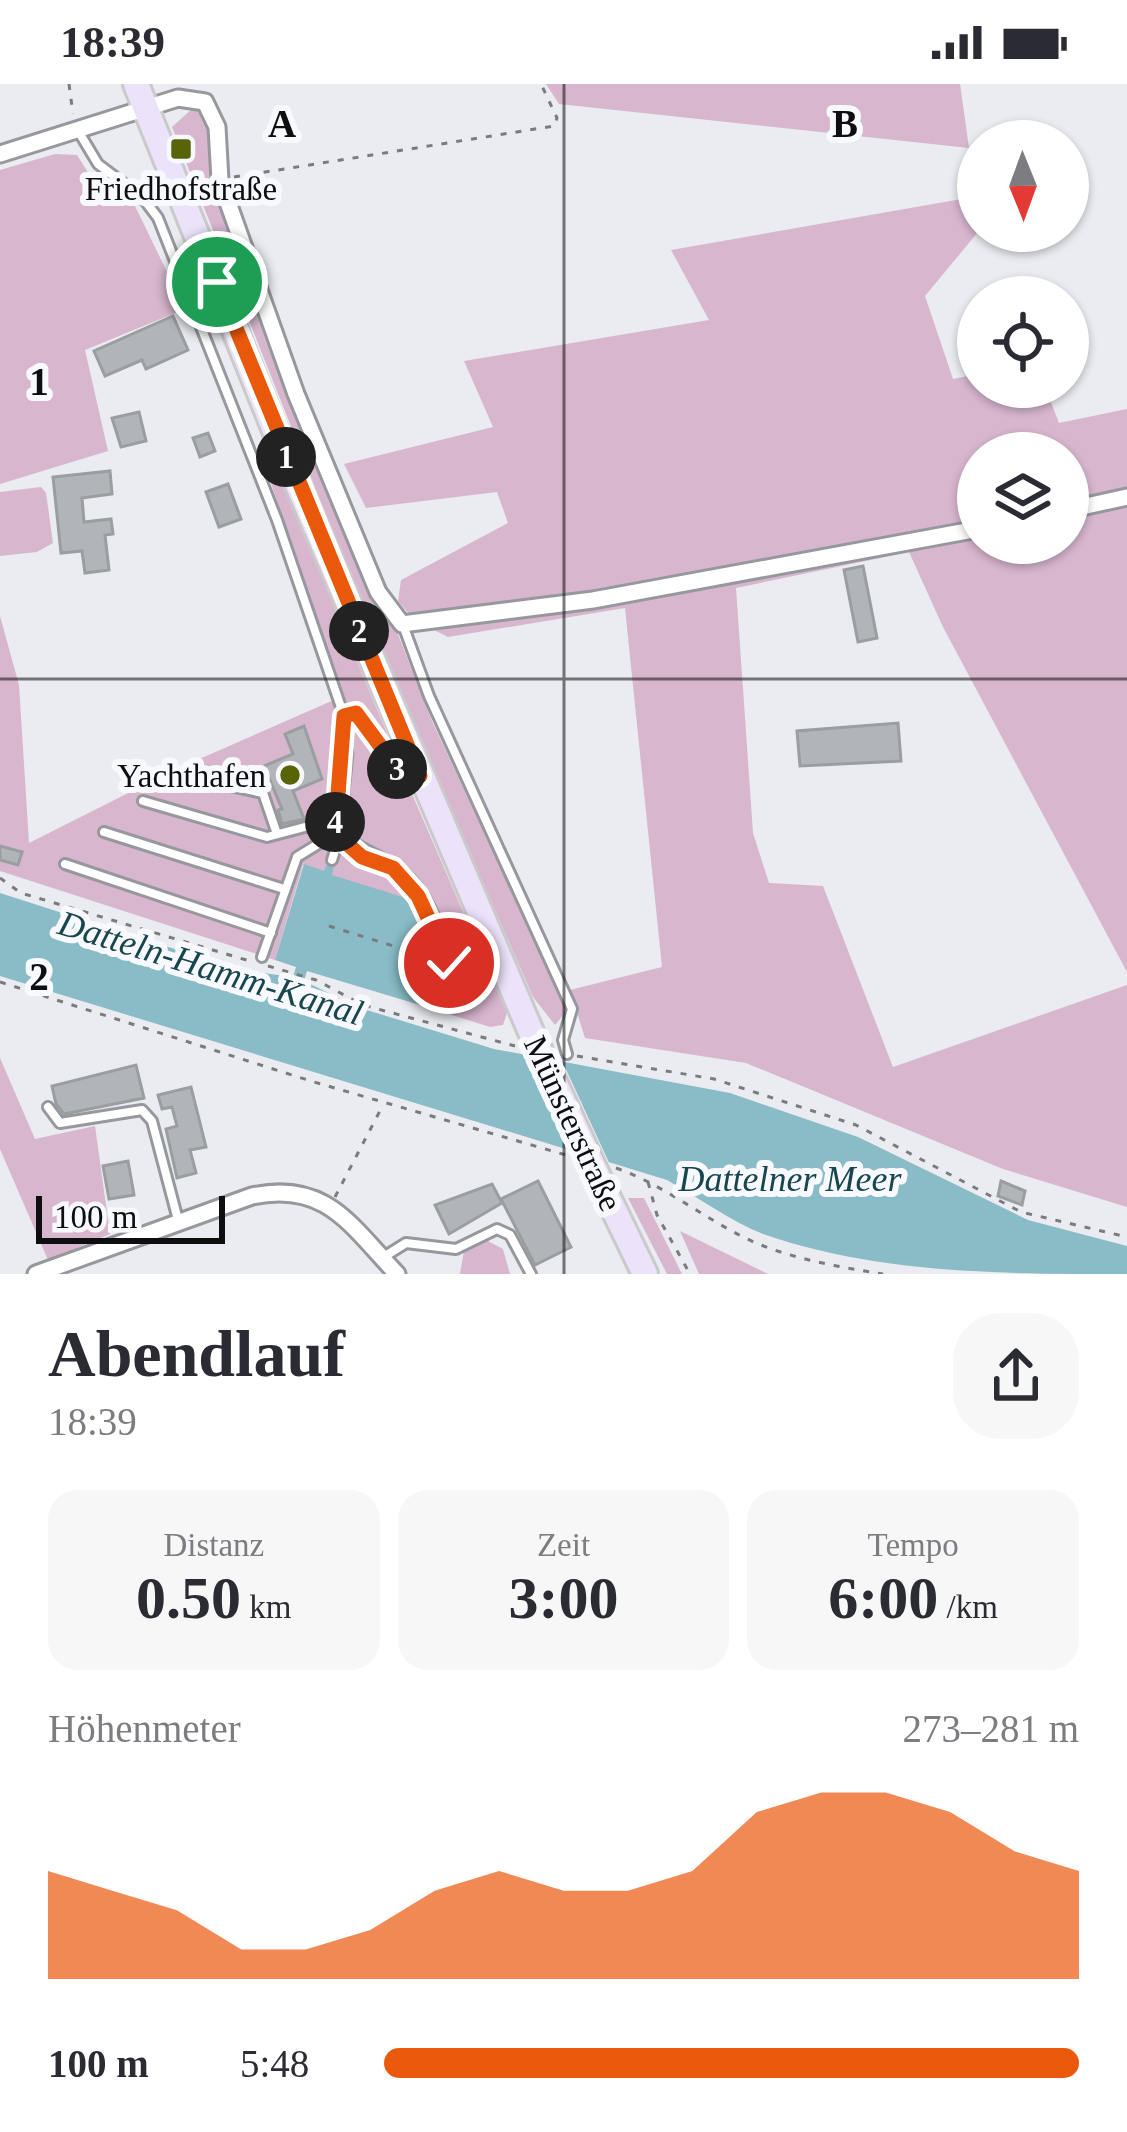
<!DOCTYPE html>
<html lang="de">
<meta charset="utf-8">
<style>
:root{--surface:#fff;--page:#f7f7f7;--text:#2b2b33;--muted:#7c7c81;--accent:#ea580c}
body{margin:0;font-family:Georgia,serif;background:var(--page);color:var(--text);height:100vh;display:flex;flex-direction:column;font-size:45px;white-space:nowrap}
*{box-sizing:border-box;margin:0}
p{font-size:39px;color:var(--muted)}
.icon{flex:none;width:66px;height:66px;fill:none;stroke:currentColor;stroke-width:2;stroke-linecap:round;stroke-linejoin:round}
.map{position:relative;height:1190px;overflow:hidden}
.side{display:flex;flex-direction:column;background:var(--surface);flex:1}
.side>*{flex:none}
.needle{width:78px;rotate:179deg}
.fabs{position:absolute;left:957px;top:36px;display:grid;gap:24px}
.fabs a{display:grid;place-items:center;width:132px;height:132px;border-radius:50%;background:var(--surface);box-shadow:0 3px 9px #0004;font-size:60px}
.scale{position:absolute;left:36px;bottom:30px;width:189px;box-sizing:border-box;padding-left:12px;border:6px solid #0e0e10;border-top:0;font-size:33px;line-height:42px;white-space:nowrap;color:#0e0e10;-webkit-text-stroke:9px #f8f9fe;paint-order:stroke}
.pin{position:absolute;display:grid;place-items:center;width:102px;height:102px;color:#fff;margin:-51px;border:6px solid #fff;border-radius:50%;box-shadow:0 3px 12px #0007}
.km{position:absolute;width:60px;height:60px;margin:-30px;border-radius:50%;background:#222;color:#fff;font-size:33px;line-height:60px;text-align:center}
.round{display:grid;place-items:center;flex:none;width:126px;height:126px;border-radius:48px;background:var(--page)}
.overview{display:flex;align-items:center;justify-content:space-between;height:204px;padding:0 48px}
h1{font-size:66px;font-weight:600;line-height:90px}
.metrics{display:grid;grid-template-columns:repeat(3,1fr);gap:18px;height:204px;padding:12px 48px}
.metrics div{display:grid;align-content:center;border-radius:30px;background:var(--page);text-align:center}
.metrics b{font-size:60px;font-weight:600}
.metrics small{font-size:33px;font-weight:400}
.metrics p{font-size:33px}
.chart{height:336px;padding:24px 48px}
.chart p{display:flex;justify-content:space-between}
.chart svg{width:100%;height:216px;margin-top:12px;fill:var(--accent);opacity:.7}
ul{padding:0 48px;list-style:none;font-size:39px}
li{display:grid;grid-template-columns:192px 144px 1fr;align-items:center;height:90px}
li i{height:30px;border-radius:15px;background:var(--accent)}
.status{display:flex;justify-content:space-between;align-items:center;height:84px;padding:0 60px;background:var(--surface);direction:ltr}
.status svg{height:33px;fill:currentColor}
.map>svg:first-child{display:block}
.green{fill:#d7b6ce;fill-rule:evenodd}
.water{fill:#89bcc6}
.pier{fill:#eaecf1}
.building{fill:#b1b5b9;stroke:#9a9ea1;stroke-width:3}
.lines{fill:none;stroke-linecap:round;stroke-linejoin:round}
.lane-casing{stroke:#97989d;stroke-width:14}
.street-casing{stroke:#97989d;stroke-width:21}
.primary-casing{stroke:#cacaca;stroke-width:30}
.path{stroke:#7a7b7e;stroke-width:3;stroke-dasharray:6 9;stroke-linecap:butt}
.lane{stroke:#fff;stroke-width:8}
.street{stroke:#fff;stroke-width:15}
.primary{stroke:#ece2fa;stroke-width:24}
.primary-bridge-casing{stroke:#cacaca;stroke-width:30;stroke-linecap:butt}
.primary-bridge{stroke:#ece2fa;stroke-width:24}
.route-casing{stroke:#fff;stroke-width:24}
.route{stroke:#ea580c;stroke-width:15}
.grid{fill:none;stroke:#0e0e10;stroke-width:3;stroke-opacity:0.55}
.poi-dot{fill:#586407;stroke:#f8f9fe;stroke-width:4.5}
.labels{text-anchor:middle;stroke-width:12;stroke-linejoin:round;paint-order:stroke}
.poi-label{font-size:33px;fill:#0e0e10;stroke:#f8f9fe}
.street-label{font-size:33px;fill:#0e0e10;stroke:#f8f9fe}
.water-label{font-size:36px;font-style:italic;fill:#18464e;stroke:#f8f9fe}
.grid-label{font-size:39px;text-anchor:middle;font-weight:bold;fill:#0e0e10;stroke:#f8f9fe;stroke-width:12;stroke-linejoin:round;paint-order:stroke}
</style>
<div class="status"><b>18:39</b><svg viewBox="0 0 49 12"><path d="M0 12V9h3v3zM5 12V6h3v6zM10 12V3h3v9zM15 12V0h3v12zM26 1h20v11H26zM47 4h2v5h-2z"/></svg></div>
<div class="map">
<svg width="1127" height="1190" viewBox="0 0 1127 1190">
<rect width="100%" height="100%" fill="#eaecf1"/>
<!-- green -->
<g class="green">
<path d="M 546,0 L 960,0 L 969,64 L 559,20 Z"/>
<path d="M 192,25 L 203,26 L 210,37 L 209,86 L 334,428 L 370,511 L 397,548 L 432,637 L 562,914 L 565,929 L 555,941 L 533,913 L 358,511 L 172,43 Z"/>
<path d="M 55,70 L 77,71 L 94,98 L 135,122 L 185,225 L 85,266 L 108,367 L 0,400 L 0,86 Z"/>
<path d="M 973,113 L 978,148 L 925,212 L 953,295 L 978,290 L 978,303 L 1045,303 L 1059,339 L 1127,325 L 1127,888 L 943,543 L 909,468 L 736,504 L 753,749 L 769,799 L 823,802 L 893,983 L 1127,901 L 1127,1123 L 1003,1085 L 746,979 L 585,954 L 570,906 L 662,883 L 625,524 L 448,553 L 414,536 L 398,517 L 401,496 L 508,439 L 497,408 L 366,424 L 344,380 L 493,343 L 464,277 L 709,236 L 671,166 ZM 978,369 L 1068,369 L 1068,459 L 978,459 Z"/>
<path d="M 266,361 L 402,685 L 357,626 L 351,628 L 412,710 L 507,929 L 503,941 L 490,943 L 420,921 L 435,873 L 331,790 L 335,777 L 325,788 L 303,781 L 275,876 L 0,787 L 0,532 L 19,601 L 29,759 L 172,687 L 343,612 L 259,364 Z"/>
<path d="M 41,403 L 46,409 L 53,459 L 37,468 L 0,472 L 0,408 Z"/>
<path d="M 0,974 L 35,1055 L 95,1042 L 110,1150 L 48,1176 L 0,1065 Z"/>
<path d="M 628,1114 L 644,1114 L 682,1190 L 667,1190 Z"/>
<path d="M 680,1147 L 768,1190 L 699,1190 Z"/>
<path d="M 486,1156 L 503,1165 L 510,1190 L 460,1190 L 464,1167 Z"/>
</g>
<!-- water -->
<path class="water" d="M 329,775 L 335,776 L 332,791 L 409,815 L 435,873 L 420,921 L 307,887 L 304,897 L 357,923 L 494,965 L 730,1009 L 858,1053 L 1028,1136 L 1127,1162 L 1127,1190 C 1006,1190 877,1190 763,1150 C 730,1137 698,1113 667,1096 L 0,892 L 0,809 L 240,886 L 293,893 L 296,883 L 275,876 L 304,780 L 324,787 Z"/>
<!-- pier -->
<path class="pier" d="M 521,963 L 558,968 L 612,1085 L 571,1072 Z"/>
<!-- building -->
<g class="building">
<path d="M 173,232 L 188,266 L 146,285 L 142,276 L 105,292 L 94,267 Z"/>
<path d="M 139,328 L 146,357 L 121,363 L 112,334 Z"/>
<path d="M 208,349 L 215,367 L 200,373 L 193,354 Z"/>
<path d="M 110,387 L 112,410 L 82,414 L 84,438 L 111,435 L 113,450 L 105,451 L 109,486 L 85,489 L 82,467 L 61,469 L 53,393 Z"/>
<path d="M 228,400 L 241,435 L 219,443 L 206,408 Z"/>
<path d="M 863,482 L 877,554 L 858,558 L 844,486 Z"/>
<path d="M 898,639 L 901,677 L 800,682 L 797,647 Z"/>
<path d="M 304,642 L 322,695 L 293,707 L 304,735 L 282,740 L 278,726 L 282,725 L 264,682 L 293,670 L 285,650 Z"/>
<path d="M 0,762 L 22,768 L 18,781 L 0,776 Z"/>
<path d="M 136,981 L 144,1014 L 64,1030 L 56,1020 L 52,1002 Z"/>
<path d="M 191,1003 L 206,1063 L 190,1066 L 196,1089 L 177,1094 L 166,1045 L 177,1042 L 172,1023 L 162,1025 L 158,1011 Z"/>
<path d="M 128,1077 L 134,1111 L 109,1115 L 103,1082 Z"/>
<path d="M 538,1097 L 571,1163 L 535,1181 L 501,1115 Z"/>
<path d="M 1001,1097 L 1025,1107 L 1022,1121 L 998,1112 Z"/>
<path d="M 492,1100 L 502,1119 L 449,1150 L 435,1121 Z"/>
</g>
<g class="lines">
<!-- lane casing -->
<g class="lane-casing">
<g id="lane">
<path d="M 77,45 L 98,80 L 143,114 L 158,134 L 277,436 L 344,632 L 344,669"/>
<path d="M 403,541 L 429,612 L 572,925 L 563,956 L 567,970"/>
<path d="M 208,697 L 263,709 L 277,750"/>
<path d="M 143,717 L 267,753 L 335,735"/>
<path d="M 104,748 L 284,805"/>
<path d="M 332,776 L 339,754"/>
<path d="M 65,780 L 271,849"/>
<path d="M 262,873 L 297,773 L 336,749"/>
<path d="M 48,1023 L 60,1039 L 142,1026 L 152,1037 L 178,1136"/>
<path d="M 382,1174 L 406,1159 L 456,1165 L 497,1145 L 510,1151 L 531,1190"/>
</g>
</g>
<!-- street casing -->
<g class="street-casing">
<g id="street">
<path d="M 0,70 L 178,14 L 205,18 L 217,43 L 220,96 L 296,310 L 378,508 L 402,540 L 593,516 L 978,445"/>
<path d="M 1068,426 L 1127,413"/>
<path d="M 344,669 L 336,749 C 356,768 370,770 392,784 C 432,809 448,876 454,920"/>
<path d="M 36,1190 L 252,1112 C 326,1096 351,1142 397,1190"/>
</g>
</g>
<!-- primary casing -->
<g class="primary-casing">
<g id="primary">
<path d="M 136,0 L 278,354 L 531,948"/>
<path d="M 600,1097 L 645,1190"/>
</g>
</g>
<!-- path -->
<g class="path">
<path d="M 69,0 L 73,30"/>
<path d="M 234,93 L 554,42 L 557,34 L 541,0"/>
<path d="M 352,630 L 364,637 L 398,685"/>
<path d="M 0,794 L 21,809 L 253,878"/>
<path d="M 329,842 L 432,874"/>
<path d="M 268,882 L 316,896 L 363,921 L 515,962"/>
<path d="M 0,898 L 314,998 L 566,1071"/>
<path d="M 577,972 L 714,995 L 856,1041 L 1021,1128 L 1127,1153"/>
<path d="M 616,1084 C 667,1102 708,1138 756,1159 C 797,1176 840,1183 883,1190"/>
<path d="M 648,1098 L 657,1131 L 690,1190"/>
<path d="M 335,1113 L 383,1021"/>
</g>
<!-- lane -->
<use href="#lane" class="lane"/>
<!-- street -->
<use href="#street" class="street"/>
<!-- primary -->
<use href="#primary" class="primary"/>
<!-- primary-bridge casing -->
<g class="primary-bridge-casing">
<path id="primary-bridge" d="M 531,948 L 600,1097"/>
</g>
<!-- primary-bridge -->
<use href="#primary-bridge" class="primary-bridge"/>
</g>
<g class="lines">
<!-- route casing -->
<g class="route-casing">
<path id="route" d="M 217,198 L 420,692 L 407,698 L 356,629 L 344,632 L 335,749 L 362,773 L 393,784 L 418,812 L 449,879"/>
</g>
<!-- route -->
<use href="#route" class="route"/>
</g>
<!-- grid -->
<path class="grid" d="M 564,0 L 564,1190M 0,595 L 1127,595"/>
<!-- markers -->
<g class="poi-dot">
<rect x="169" y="53" width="24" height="24" rx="6"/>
<circle cx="290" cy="691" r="12"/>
</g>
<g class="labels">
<!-- poi labels -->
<g class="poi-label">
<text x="181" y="116">Friedhofstraße</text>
<text x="266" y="703" text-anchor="end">Yachthafen</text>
</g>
<!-- street labels -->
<g class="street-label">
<text transform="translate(574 1039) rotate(65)" y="12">Münsterstraße</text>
</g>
<!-- water labels -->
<g class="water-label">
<text transform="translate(211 883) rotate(17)" y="13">Datteln-Hamm-Kanal</text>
<text x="790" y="1107">Dattelner Meer</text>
</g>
</g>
<g class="grid-label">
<text x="282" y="53">A</text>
<text x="845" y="53">B</text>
<text x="39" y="311">1</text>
<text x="39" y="906">2</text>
</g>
</svg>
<div class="fabs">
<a><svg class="needle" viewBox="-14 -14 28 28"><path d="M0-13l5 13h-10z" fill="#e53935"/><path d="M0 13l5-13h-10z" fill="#7c7c81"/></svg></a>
<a><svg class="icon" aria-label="locate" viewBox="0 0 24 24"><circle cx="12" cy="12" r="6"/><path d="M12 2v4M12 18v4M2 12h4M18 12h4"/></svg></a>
<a><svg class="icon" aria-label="layers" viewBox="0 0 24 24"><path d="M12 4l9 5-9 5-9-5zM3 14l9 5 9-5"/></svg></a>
</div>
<div class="scale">100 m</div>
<div class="pin" style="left:217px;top:198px;background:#1e9e55"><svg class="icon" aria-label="arrive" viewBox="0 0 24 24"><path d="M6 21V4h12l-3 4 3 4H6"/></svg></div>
<div class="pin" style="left:449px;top:879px;background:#d93025"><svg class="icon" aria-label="check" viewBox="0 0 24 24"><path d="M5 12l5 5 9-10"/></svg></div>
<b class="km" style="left:286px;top:373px">1</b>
<b class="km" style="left:359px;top:547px">2</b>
<b class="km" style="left:397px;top:685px">3</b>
<b class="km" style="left:335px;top:738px">4</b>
</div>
<section class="side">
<div class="overview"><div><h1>Abendlauf</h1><p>18:39</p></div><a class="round"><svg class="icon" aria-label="share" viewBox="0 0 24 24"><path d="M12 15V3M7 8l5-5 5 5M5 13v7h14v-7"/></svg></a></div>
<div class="metrics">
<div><p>Distanz</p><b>0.50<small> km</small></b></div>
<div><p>Zeit</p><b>3:00</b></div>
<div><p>Tempo</p><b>6:00<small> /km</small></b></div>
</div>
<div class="chart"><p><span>Höhenmeter</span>273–281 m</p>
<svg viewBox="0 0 160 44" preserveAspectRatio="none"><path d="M0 44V22L10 26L20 30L30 38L40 38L50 34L60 26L70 22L80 26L90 26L100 22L110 10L120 6L130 6L140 10L150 18L160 22V44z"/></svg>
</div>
<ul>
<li><b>100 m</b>5:48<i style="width:100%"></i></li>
</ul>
</section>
